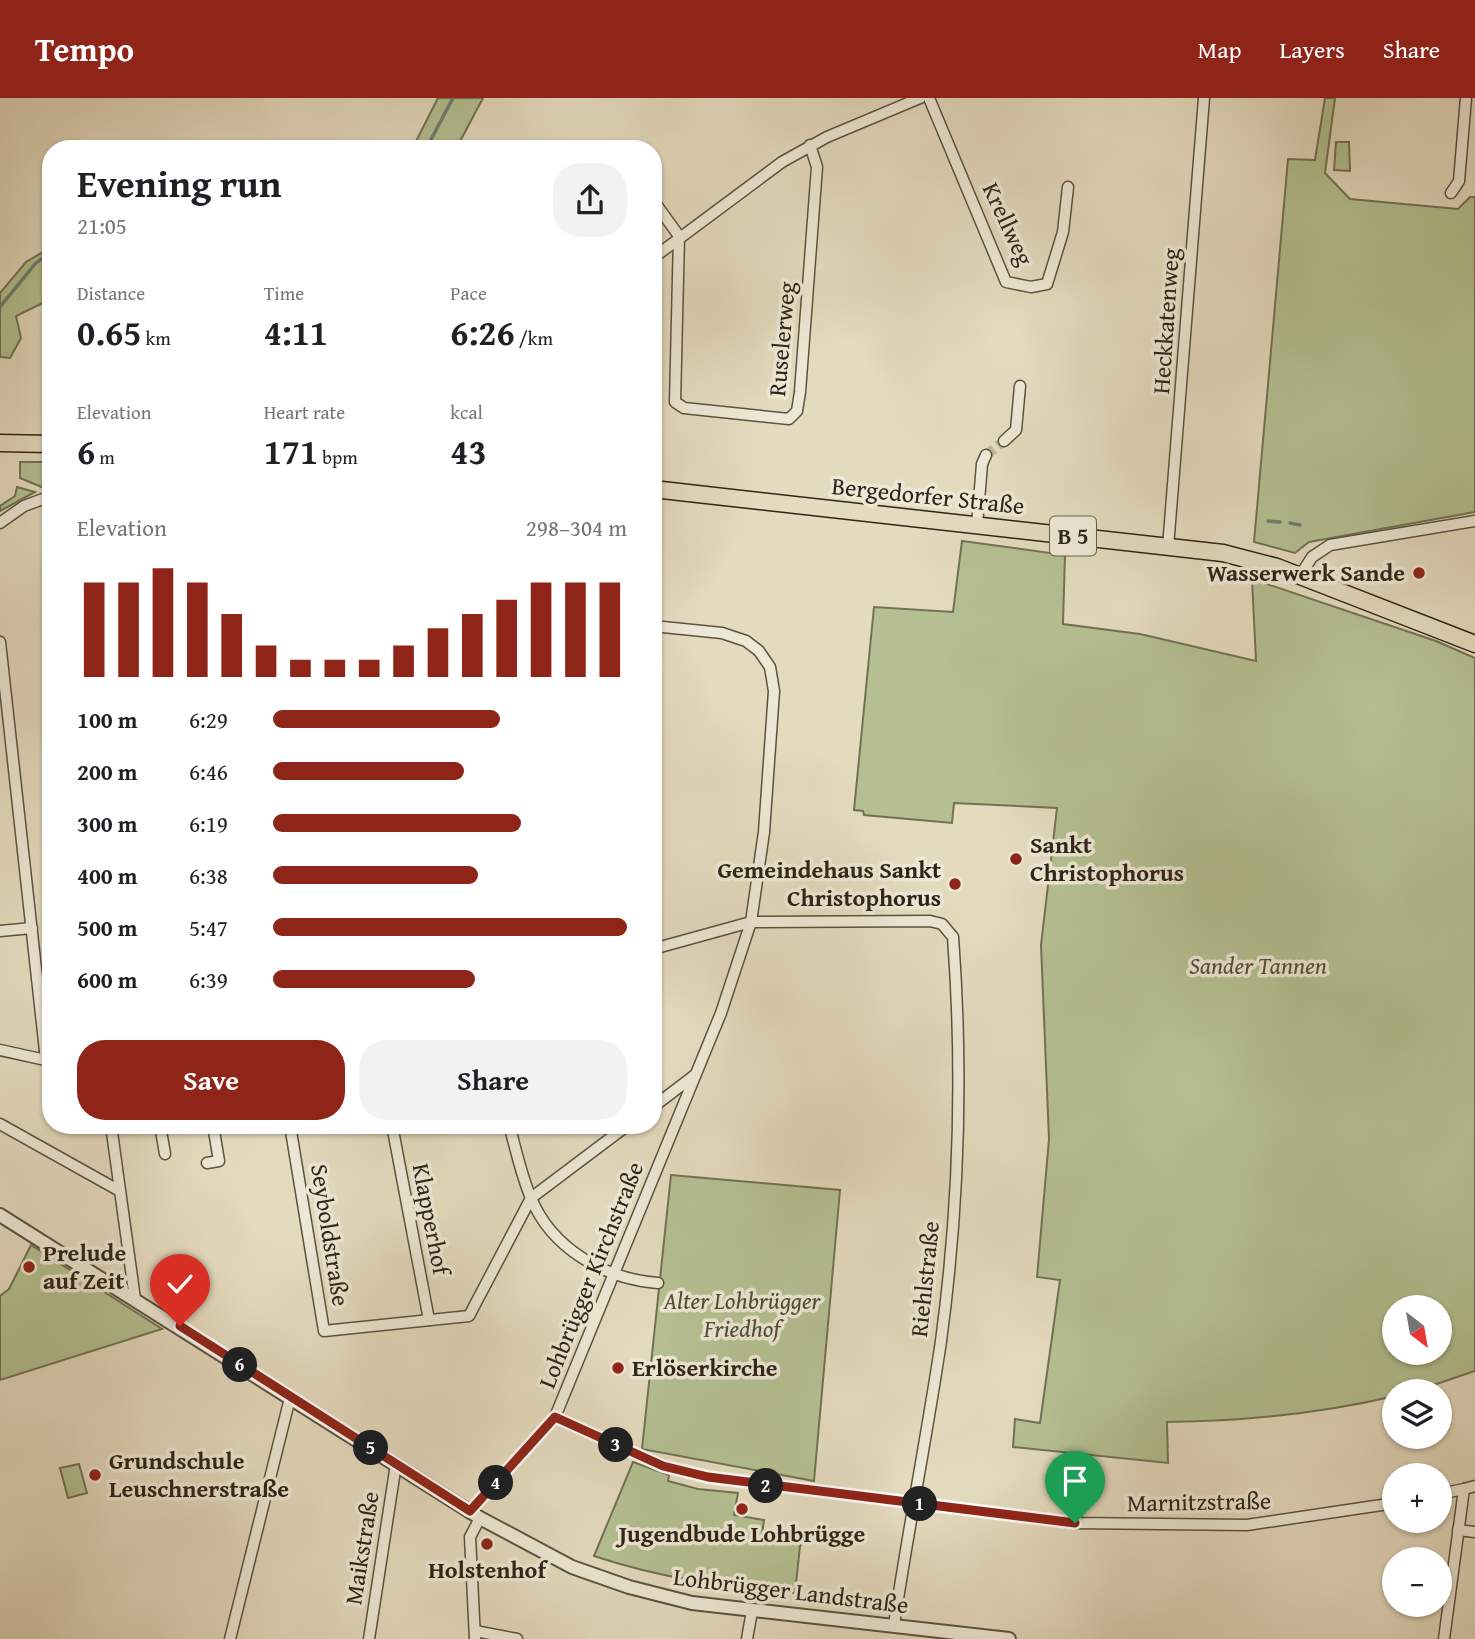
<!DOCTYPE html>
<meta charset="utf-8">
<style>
:root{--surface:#fff;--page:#f2f2f2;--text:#202124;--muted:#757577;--accent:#8f2418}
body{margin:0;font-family:"Gentium Book Plus",serif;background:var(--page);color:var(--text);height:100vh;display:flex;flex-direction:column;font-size:26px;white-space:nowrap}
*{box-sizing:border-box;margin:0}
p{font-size:23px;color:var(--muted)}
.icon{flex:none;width:38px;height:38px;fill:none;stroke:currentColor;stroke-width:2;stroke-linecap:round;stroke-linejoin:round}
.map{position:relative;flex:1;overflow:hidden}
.side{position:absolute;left:42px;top:42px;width:620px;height:994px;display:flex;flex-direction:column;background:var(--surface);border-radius:28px;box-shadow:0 2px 5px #0004}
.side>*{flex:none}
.needle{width:46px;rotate:149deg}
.buttons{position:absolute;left:1382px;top:1197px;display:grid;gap:14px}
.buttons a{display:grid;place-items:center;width:70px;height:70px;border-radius:50%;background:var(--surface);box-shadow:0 2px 5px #0004;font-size:35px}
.pin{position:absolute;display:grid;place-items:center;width:60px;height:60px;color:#fff;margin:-72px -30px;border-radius:50% 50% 50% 0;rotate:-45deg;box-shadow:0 0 7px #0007}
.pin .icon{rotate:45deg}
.km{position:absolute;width:35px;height:35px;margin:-18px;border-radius:50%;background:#222;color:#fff;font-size:19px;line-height:35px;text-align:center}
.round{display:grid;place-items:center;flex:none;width:74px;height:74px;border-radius:28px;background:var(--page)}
.overview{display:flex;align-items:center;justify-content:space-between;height:119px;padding:0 35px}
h1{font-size:38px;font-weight:700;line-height:52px}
.figures{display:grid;grid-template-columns:repeat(3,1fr);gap:10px;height:119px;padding:7px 35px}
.figures div{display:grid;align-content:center}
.figures b{font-size:35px;font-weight:700}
.figures small{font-size:19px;font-weight:400}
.figures p{font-size:19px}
.chart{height:196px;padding:14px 35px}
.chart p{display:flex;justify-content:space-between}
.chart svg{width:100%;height:126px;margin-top:7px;stroke:var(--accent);stroke-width:6}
.action{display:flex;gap:14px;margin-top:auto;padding:14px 35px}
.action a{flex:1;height:80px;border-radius:28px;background:var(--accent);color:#fff;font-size:28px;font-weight:700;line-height:80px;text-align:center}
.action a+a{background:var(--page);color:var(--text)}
ul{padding:0 35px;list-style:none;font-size:23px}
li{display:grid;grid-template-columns:112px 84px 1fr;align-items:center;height:52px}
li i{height:18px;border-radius:9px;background:var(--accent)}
header{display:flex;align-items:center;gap:42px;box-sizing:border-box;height:98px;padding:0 35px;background:var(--accent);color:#fff}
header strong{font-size:33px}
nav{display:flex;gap:38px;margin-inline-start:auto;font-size:24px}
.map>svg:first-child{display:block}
.green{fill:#b4c091;stroke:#717254;stroke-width:2;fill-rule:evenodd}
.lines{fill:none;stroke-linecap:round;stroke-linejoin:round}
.stream{stroke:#6c7f74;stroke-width:3.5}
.minor-tunnel{stroke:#c0b69d;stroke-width:10;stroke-dasharray:10 5;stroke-linecap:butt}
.minor-casing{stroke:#5c5241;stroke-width:13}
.tertiary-casing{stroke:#5c5241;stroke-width:16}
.primary-casing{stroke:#2e2417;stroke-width:19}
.minor{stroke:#ede7d5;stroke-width:10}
.tertiary{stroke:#ede7d5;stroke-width:12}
.primary{stroke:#e4dabe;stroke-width:16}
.route-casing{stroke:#fff;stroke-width:14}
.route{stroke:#8f2418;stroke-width:9}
.poi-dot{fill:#8f2418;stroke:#ede7d5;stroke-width:2.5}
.labels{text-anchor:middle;stroke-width:7;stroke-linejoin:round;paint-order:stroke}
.shield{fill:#ede7d5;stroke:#675e50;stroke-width:2}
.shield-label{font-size:23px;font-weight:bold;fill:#2e2417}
.street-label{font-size:24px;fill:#2e2417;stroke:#ede7d5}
.poi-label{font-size:24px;font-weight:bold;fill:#2e2417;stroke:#ede7d5;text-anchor:start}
.park-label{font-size:24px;font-style:italic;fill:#504b36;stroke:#ede7d5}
</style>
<header>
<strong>Tempo</strong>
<nav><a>Map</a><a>Layers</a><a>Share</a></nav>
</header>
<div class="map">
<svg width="1475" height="1541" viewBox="0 0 1475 1541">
<rect width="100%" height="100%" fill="#e4dabe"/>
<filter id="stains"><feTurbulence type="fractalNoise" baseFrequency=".00286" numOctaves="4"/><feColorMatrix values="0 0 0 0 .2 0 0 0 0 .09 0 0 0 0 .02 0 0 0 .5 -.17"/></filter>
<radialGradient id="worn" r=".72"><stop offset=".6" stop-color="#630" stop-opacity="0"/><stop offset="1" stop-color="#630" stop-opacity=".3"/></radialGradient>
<!-- green -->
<g class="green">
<path d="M 438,0 L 483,0 L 456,51 L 412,51 Z"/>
<path d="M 1325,0 L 1335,0 L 1325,75 L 1350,101 L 1458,111 L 1470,99 L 1475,99 L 1475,414 L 1309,444 L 1295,455 L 1254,444 L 1288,61 L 1315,62 Z"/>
<path d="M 1336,44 L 1349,44 L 1350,73 L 1334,72 Z"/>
<path d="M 43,154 L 51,155 L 51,201 L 16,218 L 21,240 L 10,260 L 0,259 L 0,195 L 26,164 Z"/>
<path d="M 20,364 L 51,364 L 51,388 L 44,390 L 20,380 Z"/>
<path d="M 17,389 L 35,394 L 0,413 L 0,408 L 15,398 Z"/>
<path d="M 962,443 L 1065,457 L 1063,526 L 1140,536 L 1256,563 L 1252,481 L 1436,543 L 1475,560 L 1475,1273 L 1416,1293 L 1395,1293 L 1395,1298 C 1319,1316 1245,1323 1167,1324 L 1168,1365 L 1013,1349 L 1015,1321 L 1040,1325 L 1060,1182 L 1037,1179 L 1049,1041 L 1041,847 L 1057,710 L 954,705 L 952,725 L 864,717 L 863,713 L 854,712 L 874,509 L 953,514 ZM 1395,1209 L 1440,1209 L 1440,1255 L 1395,1255 Z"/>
<path d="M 671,1077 L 840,1092 L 814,1383 L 642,1351 Z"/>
<path d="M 31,1147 L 162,1231 L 0,1282 L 0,1198 L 9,1191 Z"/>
<path d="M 633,1364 L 669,1377 L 668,1383 L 698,1391 L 738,1395 L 734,1417 L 764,1422 L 762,1436 L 804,1444 L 800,1448 L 795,1495 C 725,1489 660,1480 594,1458 Z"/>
<path d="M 79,1366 L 87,1395 L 68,1400 L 60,1370 Z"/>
</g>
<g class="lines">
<!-- stream -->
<g class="stream">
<path d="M 426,51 L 453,0"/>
<path d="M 0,209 L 35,166 L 41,161 L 51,160"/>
<path d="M 1268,423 L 1280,424"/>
<path d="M 1290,425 L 1300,427"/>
</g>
<!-- minor-tunnel -->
<path class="minor-tunnel" d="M 986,357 L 1004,343"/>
<!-- minor casing -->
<g class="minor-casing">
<g id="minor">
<path d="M 929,0 L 1006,184 L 1031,189 L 1047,186 L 1063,134 L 1068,89"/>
<path d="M 1451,95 L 1459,83 L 1466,0"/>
<path d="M 653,102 L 679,138 L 675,304 L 684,310 L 789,321 L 797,313 L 800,294 L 817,69 L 810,47"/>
<path d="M 653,160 L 782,64 L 827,39 L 920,0"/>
<path d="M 1004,343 L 1016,332 L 1020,288"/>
<path d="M 0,425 L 24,408 L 51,398"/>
<path d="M 977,427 L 982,366 L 986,357"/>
<path d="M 1168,449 L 1204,0"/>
<path d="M 1300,478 L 1312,459 L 1330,447 L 1475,423"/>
<path d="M 0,544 L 46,962"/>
<path d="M 0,833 L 32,830"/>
<path d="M 653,851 L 751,824 L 930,823 L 942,826 L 953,839 C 963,973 959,1110 941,1243 C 927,1338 908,1432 894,1527"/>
<path d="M 0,952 L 50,963"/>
<path d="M 653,1009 L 695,977"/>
<path d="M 0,1026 L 118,1092"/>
<path d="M 111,1027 L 135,1201"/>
<path d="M 160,1027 L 165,1056"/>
<path d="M 290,1027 L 324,1233 L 469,1218 L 531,1100 L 628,1027"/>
<path d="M 392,1027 L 429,1222"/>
<path d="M 509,1027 C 516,1051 521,1077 531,1100 C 552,1151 605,1181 658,1185"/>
<path d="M 207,1065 L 219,1063 L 213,1027"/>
<path d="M 555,1319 L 663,1368 L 708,1379 L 1075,1425 L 1247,1427 L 1395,1405"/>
<path d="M 1440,1396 L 1464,1391"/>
<path d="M 470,1413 L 555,1319 L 721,915 L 751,824 L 764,734 L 774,593 L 770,569 L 759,553 L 746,543 L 722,535 L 653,528"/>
<path d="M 1458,1432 L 1475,1434"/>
<path d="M 475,1533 L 517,1541"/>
<path d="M 230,1541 L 290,1300"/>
<path d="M 369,1541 L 396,1366"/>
<path d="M 475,1541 L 470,1439 L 480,1420"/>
<path d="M 747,1541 L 752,1513"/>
<path d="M 1444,1541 L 1464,1391 L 1475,1388"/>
</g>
</g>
<!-- tertiary casing -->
<g class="tertiary-casing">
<path id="tertiary" d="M 0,1117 L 480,1420 L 572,1469 L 629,1489 L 692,1505 L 1009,1541"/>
</g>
<!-- primary casing -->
<g class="primary-casing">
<g id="primary">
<path d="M 0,345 L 51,346"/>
<path d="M 653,391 L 1223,455 L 1277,469 L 1475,546"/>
</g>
</g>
<!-- minor -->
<use href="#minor" class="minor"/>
<!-- tertiary -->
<use href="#tertiary" class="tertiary"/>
<!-- primary -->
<use href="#primary" class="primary"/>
</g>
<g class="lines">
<!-- route casing -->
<g class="route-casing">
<path id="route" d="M 180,1228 L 470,1413 L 555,1319 L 663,1368 L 708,1379 L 1075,1425"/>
</g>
<!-- route -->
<use href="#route" class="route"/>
</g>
<!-- markers -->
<g class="poi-dot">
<circle cx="1419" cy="475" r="7"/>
<circle cx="1016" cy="761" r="7"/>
<circle cx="955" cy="786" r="7"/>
<circle cx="29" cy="1169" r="7"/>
<circle cx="618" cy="1270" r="7"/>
<circle cx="95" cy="1377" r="7"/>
<circle cx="742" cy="1411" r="7"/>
<circle cx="487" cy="1446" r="7"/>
</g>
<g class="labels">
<!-- shield labels -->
<rect class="shield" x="1050" y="418.5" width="46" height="39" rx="5"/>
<g class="shield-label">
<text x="1073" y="446">B 5</text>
</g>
<!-- street labels -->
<g class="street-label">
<text transform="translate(1008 126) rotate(65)" y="8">Krellweg</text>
<text transform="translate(1166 223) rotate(-86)" y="8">Heckkatenweg</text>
<text transform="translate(782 241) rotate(-85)" y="8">Ruselerweg</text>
<text transform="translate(928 398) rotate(6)" y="8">Bergedorfer Straße</text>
<text transform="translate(431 1121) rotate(79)" y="8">Klapperhof</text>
<text transform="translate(330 1137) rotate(81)" y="8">Seyboldstraße</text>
<text transform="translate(591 1177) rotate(-68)" y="8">Lohbrügger Kirchstraße</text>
<text transform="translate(925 1181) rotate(-84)" y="8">Riehlstraße</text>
<text transform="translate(1199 1404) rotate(-1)" y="8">Marnitzstraße</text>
<text transform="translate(362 1450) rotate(-81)" y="8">Maikstraße</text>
<text transform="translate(791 1493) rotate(7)" y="8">Lohbrügger Landstraße</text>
</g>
<!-- poi labels -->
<g class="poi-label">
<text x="1405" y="483" text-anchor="end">Wasserwerk Sande</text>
<text x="1030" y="755">Sankt<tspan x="1030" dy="28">Christophorus</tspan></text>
<text x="941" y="780" text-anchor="end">Gemeindehaus Sankt<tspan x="941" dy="28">Christophorus</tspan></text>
<text x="43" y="1163">Prelude<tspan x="43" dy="28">auf Zeit</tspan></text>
<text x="632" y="1278">Erlöserkirche</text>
<text x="109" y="1371">Grundschule<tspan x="109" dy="28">Leuschnerstraße</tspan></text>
<text x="742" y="1444" text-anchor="middle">Jugendbude Lohbrügge</text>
<text x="487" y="1480" text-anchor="middle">Holstenhof</text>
</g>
<!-- park labels -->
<g class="park-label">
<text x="1258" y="876">Sander Tannen</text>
<text x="742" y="1211">Alter Lohbrügger<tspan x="742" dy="28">Friedhof</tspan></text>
</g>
</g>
<rect width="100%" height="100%" filter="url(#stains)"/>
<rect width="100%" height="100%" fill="url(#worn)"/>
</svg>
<div class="buttons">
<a><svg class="needle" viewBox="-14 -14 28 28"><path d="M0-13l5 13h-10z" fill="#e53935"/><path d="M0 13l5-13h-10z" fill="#757577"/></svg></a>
<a><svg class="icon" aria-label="layers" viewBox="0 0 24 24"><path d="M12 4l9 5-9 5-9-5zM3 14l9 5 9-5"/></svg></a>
<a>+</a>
<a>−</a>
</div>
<div class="pin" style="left:1075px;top:1425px;background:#1e9e55"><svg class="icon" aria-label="arrive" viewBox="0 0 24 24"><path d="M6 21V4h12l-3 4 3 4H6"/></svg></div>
<div class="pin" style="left:180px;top:1228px;background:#d93025"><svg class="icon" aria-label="check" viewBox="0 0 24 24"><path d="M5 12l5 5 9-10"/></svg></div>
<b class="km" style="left:920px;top:1406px">1</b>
<b class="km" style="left:766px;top:1388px">2</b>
<b class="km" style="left:616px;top:1347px">3</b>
<b class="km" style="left:496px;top:1385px">4</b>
<b class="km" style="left:371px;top:1350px">5</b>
<b class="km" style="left:240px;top:1267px">6</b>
<section class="side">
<div class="overview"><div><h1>Evening run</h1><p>21:05</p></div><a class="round"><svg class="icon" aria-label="share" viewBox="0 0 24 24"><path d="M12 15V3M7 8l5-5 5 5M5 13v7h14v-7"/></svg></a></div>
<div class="figures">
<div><p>Distance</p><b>0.65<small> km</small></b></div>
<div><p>Time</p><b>4:11</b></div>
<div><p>Pace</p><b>6:26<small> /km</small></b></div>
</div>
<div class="figures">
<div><p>Elevation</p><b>6<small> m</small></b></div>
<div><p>Heart rate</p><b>171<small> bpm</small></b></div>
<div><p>kcal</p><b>43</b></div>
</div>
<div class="chart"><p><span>Elevation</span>298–304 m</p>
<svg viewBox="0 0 160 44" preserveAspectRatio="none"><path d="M5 44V11M15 44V11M25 44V6M35 44V11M45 44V22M55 44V33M65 44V38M75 44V38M85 44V38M95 44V33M105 44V27M115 44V22M125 44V17M135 44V11M145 44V11M155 44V11"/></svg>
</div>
<ul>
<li><b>100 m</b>6:29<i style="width:64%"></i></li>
<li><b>200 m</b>6:46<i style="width:54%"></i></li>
<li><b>300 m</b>6:19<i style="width:70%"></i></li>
<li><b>400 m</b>6:38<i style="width:58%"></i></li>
<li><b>500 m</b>5:47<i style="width:100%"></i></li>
<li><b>600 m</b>6:39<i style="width:57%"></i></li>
</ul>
<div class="action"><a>Save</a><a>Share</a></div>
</section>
</div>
